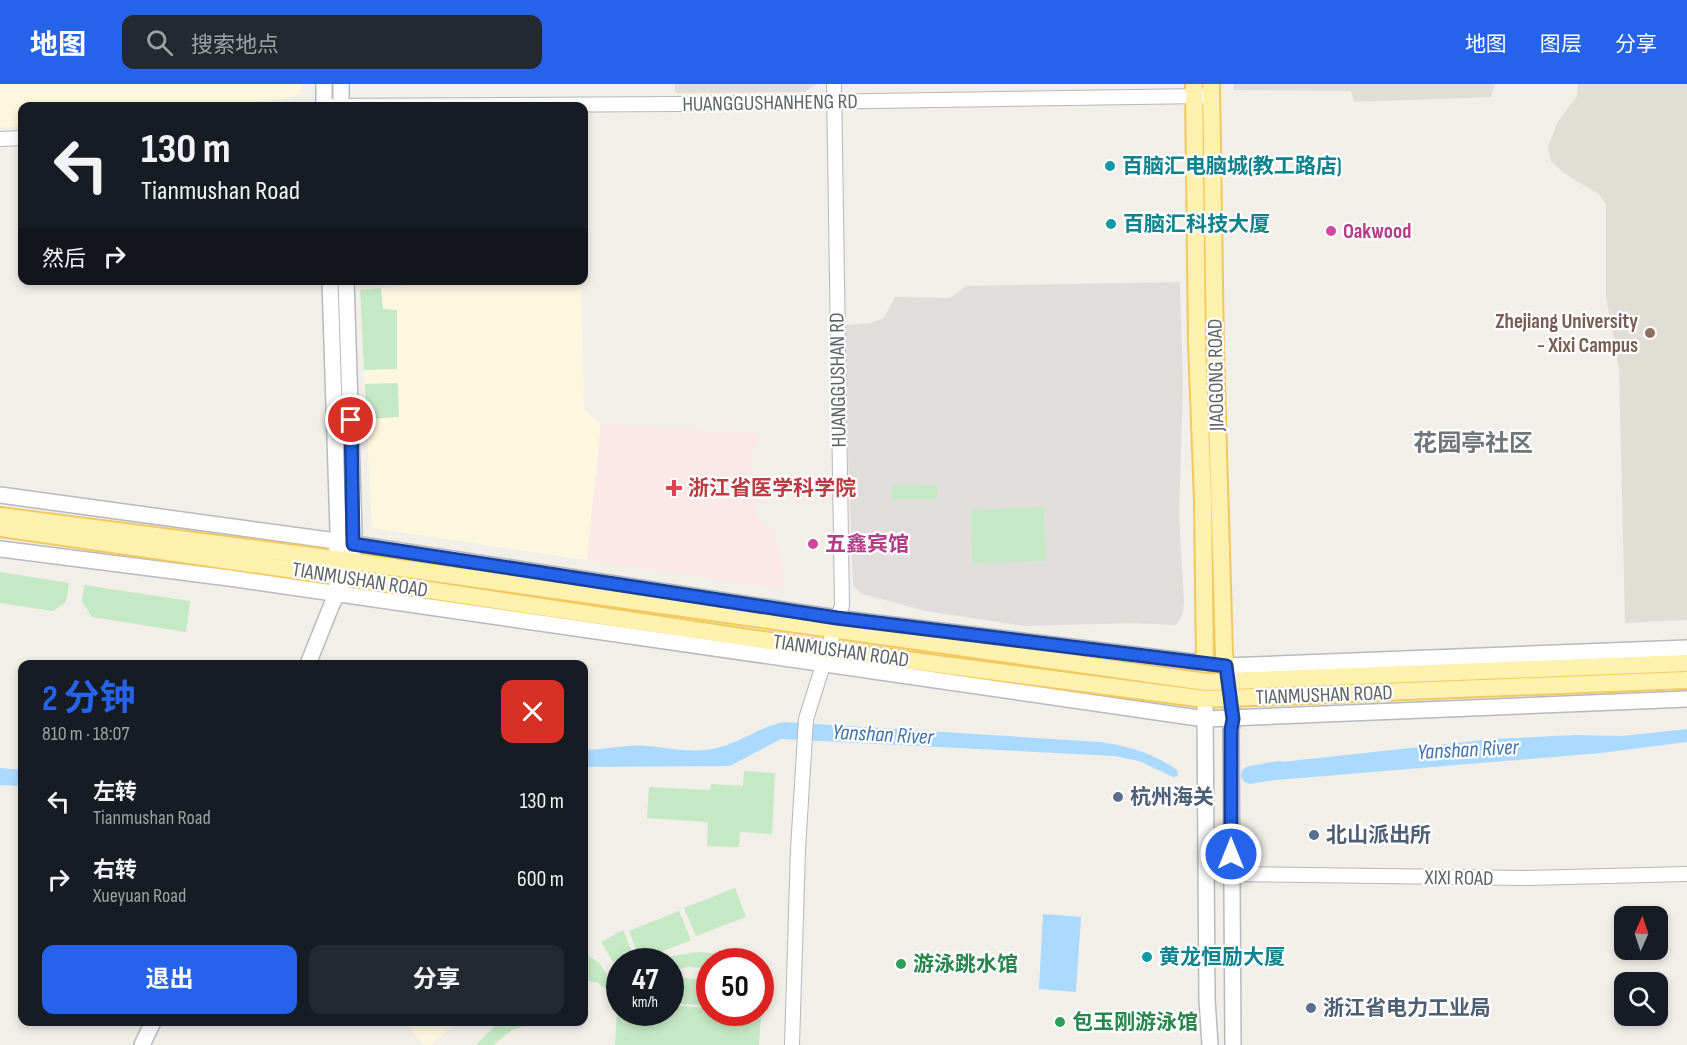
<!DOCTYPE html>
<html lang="zh">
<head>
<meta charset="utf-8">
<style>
	:root { --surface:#171b24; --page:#242831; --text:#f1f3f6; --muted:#9ea1a6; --accent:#2563eb }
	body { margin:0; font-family:"Sofia Sans Condensed","Noto Sans SC",sans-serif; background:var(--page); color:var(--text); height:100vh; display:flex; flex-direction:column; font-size:22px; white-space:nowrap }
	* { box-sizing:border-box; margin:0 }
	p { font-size:20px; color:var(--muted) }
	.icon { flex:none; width:33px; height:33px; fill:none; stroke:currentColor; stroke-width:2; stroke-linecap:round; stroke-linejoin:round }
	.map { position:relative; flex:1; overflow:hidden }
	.drawer { position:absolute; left:18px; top:576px; width:570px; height:366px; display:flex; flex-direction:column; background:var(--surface); border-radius:12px; box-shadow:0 3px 9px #0003 }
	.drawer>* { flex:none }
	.guide { position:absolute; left:18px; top:18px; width:570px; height:183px; border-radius:12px; box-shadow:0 3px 9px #0003; background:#171b24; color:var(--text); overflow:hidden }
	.needle { width:39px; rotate:3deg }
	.buttons { position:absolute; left:1614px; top:822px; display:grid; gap:12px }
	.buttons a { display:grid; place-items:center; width:54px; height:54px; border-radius:12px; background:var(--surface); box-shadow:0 3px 9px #0003; font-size:30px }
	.speed { position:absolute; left:606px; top:864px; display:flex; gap:12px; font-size:30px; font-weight:700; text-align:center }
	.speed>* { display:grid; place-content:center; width:78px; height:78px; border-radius:50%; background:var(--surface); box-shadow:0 3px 9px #0003; line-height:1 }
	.speed small { font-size:15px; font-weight:400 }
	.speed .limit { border:9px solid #d22; background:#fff; color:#111 }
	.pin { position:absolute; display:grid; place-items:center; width:51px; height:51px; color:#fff; margin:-26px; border:3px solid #fff; border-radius:50%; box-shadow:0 2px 6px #0007 }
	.me { position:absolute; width:66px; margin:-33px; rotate:0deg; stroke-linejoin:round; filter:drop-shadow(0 0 4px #0008) }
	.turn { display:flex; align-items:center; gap:21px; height:126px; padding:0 24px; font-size:27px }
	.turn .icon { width:78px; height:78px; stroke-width:2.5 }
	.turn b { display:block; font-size:42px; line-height:51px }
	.then { display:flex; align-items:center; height:57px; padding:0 24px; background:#0003; gap:12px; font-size:22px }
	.round { display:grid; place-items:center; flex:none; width:63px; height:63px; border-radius:12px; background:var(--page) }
	.headline { display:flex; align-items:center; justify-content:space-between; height:102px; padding:0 24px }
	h1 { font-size:36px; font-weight:700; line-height:45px; color:var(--accent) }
	.primary-button { display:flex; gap:12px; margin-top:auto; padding:12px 24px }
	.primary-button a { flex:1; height:69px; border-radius:12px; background:var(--accent); color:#fff; font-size:24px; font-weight:700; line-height:69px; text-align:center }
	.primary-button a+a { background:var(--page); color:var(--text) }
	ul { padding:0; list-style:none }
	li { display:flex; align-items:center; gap:18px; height:78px; padding:0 24px }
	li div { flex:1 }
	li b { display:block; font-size:22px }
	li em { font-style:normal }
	header { display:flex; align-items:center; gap:36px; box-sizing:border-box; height:84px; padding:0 30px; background:var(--accent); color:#fff }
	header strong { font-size:28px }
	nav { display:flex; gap:33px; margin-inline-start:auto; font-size:21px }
	.search { width:420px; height:54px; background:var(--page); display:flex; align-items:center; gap:15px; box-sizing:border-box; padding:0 21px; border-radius:12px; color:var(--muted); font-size:22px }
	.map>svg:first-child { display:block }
	.commercial { fill:#fef7e0 }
	.industrial { fill:#e0deda }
	.education { fill:#e1ded6 }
	.medical { fill:#fce8e6 }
	.green { fill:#c5e8c5 }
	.water { fill:#aadaff }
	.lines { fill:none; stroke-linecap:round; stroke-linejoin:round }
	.river { stroke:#aadaff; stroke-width:18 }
	.tertiary-casing { stroke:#b5b8bc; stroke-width:16 }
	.secondary-casing { stroke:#b6babf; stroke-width:18 }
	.primary-casing { stroke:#f2c960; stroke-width:20 }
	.tertiary { stroke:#fff; stroke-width:14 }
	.secondary { stroke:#fff; stroke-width:15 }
	.primary { stroke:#fff2af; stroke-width:16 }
	.route-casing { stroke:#184099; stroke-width:15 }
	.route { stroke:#2563eb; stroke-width:10 }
	.culture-dot { fill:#0f9aa8; stroke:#fff; stroke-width:2 }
	.hotel-dot { fill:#d1479c; stroke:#fff; stroke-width:2 }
	.education-dot { fill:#8d6e63; stroke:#fff; stroke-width:2 }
	.health-dot { fill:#e0444e; stroke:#fff; stroke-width:2 }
	.service-dot { fill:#5c6f8a; stroke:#fff; stroke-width:2 }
	.leisure-dot { fill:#2e9e5b; stroke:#fff; stroke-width:2 }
	.labels { text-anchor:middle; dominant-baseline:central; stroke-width:4.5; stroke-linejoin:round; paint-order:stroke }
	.street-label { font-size:21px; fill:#5f6368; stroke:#fff }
	.culture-label { font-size:21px; font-weight:bold; fill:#0d838f; stroke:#fff; text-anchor:start }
	.hotel-label { font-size:21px; font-weight:bold; fill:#b23c85; stroke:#fff; text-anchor:start }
	.education-label { font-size:21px; font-weight:bold; fill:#785e54; stroke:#fff; text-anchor:end }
	.health-label { font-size:21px; font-weight:bold; fill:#be3a42; stroke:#fff; text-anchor:start }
	.service-label { font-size:21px; font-weight:bold; fill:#4e5e75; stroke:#fff; text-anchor:start }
	.leisure-label { font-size:21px; font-weight:bold; fill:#27864d; stroke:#fff; text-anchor:start }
	.water-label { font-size:22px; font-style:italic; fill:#4174aa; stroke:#fff }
	.quarter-label { font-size:24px; font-weight:bold; fill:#70757a; stroke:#fff }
</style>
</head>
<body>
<header>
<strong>地图</strong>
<div class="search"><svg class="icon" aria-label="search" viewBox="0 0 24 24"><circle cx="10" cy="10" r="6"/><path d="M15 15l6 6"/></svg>搜索地点</div>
<nav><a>地图</a><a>图层</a><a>分享</a></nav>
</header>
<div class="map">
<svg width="1687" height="961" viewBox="0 0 1687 961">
	<rect width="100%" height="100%" fill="#f1efe8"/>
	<!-- commercial -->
	<g class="commercial">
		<polygon points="0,0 303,0 300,10 285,15 211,22 22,22 22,42 0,44"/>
		<polygon points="464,196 581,197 584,325 601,340 587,476 372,444 360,206"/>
		<polygon points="404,938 458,938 430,961 424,961"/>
	</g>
	<!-- industrial -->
	<g class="industrial">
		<polygon points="675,0 816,0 805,8 675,9"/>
		<polygon points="1180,198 1183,300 1179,429 1184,518 1182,532 1176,541 1133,539 1024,542 926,527 862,510 853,501 843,241 871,239 884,234 895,213 950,214 966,202"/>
	</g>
	<!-- education -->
	<g class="education">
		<polygon points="1234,0 1495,0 1491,13 1354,18 1351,7 1234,6"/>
		<polygon points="1578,0 1687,0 1687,536 1625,539 1619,285 1606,213 1606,121 1600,111 1564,89 1551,77 1548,63 1557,39 1577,12"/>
	</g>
	<!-- medical -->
	<polygon class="medical" points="601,340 761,350 751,373 757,434 775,449 784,492 784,505 587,476"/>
	<!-- green -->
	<g class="green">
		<polygon points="381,204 383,225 397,226 397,285 364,286 360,206"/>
		<polygon points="398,299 399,333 366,335 365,300"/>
		<polygon points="937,401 937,415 891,415 891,402"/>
		<polygon points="1044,423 1046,477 972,479 971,426"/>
		<polygon points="0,488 69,499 66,518 53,527 0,519"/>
		<polygon points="84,501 190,517 186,548 92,533 82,517"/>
		<polygon points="744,687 775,689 772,750 740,748 739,763 707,762 708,738 647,734 649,703 710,706 711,700 743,702"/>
		<polygon points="735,804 746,833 696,852 684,824"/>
		<polygon points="679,827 691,856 640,876 629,847"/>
		<polygon points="623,846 636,877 620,878 620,928 670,928 671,921 709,924 710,928 760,928 761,926 761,930 759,961 615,961 619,895 615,881 601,858"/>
		<polygon points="698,868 713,869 732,877 710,878 709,884 687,883 671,888 670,878 660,877 667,873"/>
		<polygon points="584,871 587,871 599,879 609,893 607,906 598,899 584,896"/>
		<polygon points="671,893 709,896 709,922 671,919"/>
		<polygon points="499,938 524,938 524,942 512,946 493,961 476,961"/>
	</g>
	<!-- water -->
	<g class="water">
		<path d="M785,638L1100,658C1128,662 1153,669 1177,686L1178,692L1173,693L1139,677L1114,672L781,655L730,682L584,683V666C604,666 627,660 648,662C670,664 689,669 712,665C738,661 759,642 785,638Z"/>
		<polygon points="1687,645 1687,658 1601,669 1264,697 1258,696 1254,691 1257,685 1263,680 1493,655 1575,651 1622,652"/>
		<polygon points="0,684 22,686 22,702 0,701"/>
		<polygon points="1043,830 1081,833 1076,908 1039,905"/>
	</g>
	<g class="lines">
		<!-- river -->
		<polyline class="river" points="1250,691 1279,686"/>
		<defs>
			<g id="tertiary">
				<polyline points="329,22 675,20 1203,12"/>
				<polyline points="0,55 22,54"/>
				<polyline points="1231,790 1527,794 1687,790"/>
				<polyline points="792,961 798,765 806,635 842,521 834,0"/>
			</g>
			<g id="secondary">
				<polyline points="324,0 324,22"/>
				<polyline points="341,0 341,22"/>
				<polyline points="330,196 338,447 336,476 337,504"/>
				<polyline points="346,196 354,448 352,469"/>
				<polyline points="0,411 336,457 837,534 1226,582 1687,564"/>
				<polyline points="0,465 229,494 1205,635 1687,615"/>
				<polyline points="308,580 332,520 341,503"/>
				<polyline points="1227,585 1233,635 1231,646 1233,961"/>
				<polyline points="1205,625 1207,915 1210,961"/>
				<polyline points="142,961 153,938"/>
			</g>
			<g id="primary">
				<polyline points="1194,0 1197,260 1203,416 1205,580"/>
				<polyline points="1211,0 1215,265 1224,570 1226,582"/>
				<polyline points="0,432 350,477 1206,598 1687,579"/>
				<polyline points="0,444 336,492 829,566 1205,615 1687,596"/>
			</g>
		</defs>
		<!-- tertiary casing -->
		<use href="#tertiary" class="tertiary-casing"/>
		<!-- secondary casing -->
		<use href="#secondary" class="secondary-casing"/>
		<!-- primary casing -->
		<use href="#primary" class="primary-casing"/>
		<!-- tertiary -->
		<use href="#tertiary" class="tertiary"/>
		<!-- secondary -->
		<use href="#secondary" class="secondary"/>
		<!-- primary -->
		<use href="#primary" class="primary"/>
	</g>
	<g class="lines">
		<defs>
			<polyline id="route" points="351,336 353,460 837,534 1226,582 1233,635 1231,646 1231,770"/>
		</defs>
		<!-- route casing -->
		<use href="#route" class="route-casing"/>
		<!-- route -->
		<use href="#route" class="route"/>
	</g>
	<!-- markers -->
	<g class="culture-dot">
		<circle cx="1110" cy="82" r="6"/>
		<circle cx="1111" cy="140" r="6"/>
		<circle cx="1147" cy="873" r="6"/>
	</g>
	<g class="hotel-dot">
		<circle cx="1331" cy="147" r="6"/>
		<circle cx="813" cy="460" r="6"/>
	</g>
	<circle class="education-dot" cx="1650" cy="249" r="6"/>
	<path class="health-dot" d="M671 395h6v6h6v6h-6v6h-6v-6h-6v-6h6z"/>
	<g class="service-dot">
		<circle cx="1118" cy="713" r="6"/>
		<circle cx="1314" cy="751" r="6"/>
		<circle cx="1311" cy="924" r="6"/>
	</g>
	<g class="leisure-dot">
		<circle cx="901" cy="880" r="6"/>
		<circle cx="1060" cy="938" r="6"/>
	</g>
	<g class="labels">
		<!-- street labels -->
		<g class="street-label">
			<text transform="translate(770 19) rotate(-1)">HUANGGUSHANHENG RD</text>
			<text transform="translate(1216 291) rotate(-91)">JIAOGONG ROAD</text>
			<text transform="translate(838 296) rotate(-91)">HUANGGUSHAN RD</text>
			<text transform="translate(360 496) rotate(9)">TIANMUSHAN ROAD</text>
			<text transform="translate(841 567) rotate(8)">TIANMUSHAN ROAD</text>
			<text transform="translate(1324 611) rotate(-2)">TIANMUSHAN ROAD</text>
			<text transform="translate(1459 794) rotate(1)">XIXI ROAD</text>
		</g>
		<!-- culture labels -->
		<g class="culture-label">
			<text x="1122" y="82">百脑汇电脑城(教工路店)</text>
			<text x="1123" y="140">百脑汇科技大厦</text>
			<text x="1159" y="873">黄龙恒励大厦</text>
		</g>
		<!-- hotel labels -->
		<g class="hotel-label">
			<text x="1343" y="147">Oakwood</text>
			<text x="825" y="460">五鑫宾馆</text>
		</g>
		<!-- education labels -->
		<g class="education-label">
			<text x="1638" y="237">Zhejiang University<tspan x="1638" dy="24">- Xixi Campus</tspan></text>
		</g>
		<!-- health labels -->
		<g class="health-label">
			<text x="688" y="404">浙江省医学科学院</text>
		</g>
		<!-- service labels -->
		<g class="service-label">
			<text x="1130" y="713">杭州海关</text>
			<text x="1326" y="751">北山派出所</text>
			<text x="1323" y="924">浙江省电力工业局</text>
		</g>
		<!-- leisure labels -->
		<g class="leisure-label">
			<text x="913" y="880">游泳跳水馆</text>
			<text x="1072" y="938">包玉刚游泳馆</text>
		</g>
		<!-- water labels -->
		<g class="water-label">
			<text transform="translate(883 651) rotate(3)">Yanshan River</text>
			<text transform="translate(1468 666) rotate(-3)">Yanshan River</text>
		</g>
		<!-- quarter labels -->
		<g class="quarter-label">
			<text x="1473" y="359">花园亭社区</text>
		</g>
	</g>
</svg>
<div class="buttons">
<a><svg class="needle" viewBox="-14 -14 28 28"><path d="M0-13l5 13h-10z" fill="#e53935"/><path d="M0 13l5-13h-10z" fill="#9ea1a6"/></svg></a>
<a><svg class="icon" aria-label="search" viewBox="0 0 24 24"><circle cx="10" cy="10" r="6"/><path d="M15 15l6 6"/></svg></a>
</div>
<div class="speed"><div>47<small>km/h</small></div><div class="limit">50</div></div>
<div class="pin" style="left:351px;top:336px;background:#d93025"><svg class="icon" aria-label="arrive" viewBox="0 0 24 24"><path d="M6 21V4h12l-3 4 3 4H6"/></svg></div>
<svg class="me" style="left:1231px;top:770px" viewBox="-20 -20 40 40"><circle r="17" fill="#2563eb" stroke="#fff" stroke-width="3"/><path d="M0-11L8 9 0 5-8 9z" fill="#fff"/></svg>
<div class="guide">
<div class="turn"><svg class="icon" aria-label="left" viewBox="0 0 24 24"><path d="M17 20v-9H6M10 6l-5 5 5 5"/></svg><div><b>130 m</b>Tianmushan Road</div></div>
<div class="then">然后<svg class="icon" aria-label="right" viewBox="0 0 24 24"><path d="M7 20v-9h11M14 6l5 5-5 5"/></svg></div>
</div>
<section class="drawer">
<div class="headline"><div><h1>2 分钟</h1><p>810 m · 18:07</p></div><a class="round" style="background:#d93025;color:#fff"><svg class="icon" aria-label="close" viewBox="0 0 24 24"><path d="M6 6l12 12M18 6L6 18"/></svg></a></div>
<ul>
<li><svg class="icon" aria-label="left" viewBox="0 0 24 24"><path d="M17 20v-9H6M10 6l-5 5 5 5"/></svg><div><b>左转</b><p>Tianmushan Road</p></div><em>130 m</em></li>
<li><svg class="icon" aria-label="right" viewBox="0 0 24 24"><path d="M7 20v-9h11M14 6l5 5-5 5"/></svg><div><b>右转</b><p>Xueyuan Road</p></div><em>600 m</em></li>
</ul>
<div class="primary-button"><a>退出</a><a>分享</a></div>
</section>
</div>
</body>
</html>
